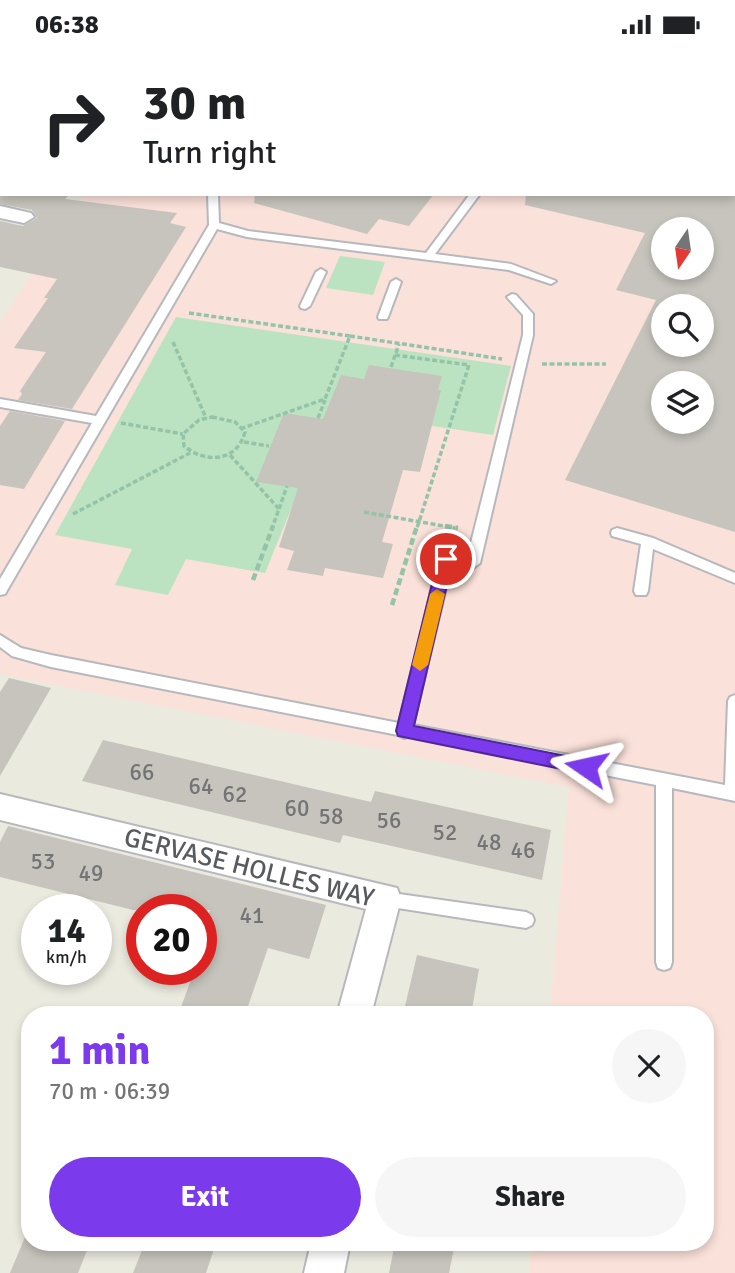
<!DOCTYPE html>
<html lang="en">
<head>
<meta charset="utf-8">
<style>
	:root { --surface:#fff; --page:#f6f6f6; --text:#202124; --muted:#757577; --accent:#7c3aed }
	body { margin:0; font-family:Signika,sans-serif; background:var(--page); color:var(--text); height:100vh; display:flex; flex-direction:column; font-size:26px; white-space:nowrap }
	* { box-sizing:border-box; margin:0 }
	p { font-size:23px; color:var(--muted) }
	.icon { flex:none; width:38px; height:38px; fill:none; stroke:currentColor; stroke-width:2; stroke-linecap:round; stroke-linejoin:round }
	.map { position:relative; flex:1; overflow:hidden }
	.side { position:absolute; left:21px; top:957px; width:693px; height:245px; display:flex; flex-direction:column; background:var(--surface); border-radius:28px; box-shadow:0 4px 10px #0003 }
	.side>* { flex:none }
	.guide { position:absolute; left:0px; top:0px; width:735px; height:147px; box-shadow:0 4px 10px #0003; background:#fff; color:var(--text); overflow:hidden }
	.needle { width:46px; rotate:193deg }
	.buttons { position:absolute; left:651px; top:168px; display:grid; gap:14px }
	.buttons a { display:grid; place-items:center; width:63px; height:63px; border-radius:50%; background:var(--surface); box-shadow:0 4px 10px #0003; font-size:35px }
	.speed { position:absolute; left:21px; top:845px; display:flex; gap:14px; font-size:35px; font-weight:700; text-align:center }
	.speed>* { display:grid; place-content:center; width:91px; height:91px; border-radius:50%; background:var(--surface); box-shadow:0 4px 10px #0003; line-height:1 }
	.speed small { font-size:18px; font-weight:400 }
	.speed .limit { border:10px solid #d22; background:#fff; color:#111 }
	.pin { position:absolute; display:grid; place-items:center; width:60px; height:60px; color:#fff; margin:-30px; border:4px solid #fff; border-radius:50%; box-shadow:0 2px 7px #0007 }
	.me { position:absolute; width:77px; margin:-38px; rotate:281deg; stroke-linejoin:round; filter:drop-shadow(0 0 5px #0008) }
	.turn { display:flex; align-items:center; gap:24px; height:147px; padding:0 28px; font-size:32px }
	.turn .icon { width:91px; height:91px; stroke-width:2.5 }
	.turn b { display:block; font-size:49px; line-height:60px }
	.round { display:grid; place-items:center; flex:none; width:74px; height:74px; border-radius:37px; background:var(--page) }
	.summary { display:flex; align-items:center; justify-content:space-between; height:119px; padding:0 28px }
	h1 { font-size:42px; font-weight:700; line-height:52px; color:var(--accent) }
	.cta { display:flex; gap:14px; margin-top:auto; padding:14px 28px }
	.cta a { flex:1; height:80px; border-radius:42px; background:var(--accent); color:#fff; font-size:28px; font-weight:700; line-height:80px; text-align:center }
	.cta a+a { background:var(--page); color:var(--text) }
	.status { display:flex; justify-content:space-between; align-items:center; height:49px; padding:0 35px; background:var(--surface); direction:ltr }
	.status svg { height:19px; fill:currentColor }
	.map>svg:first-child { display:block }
	.medical { fill:#fae1d9; fill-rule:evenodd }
	.green { fill:#bbe3c1 }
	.building { fill:#c6c4bc; fill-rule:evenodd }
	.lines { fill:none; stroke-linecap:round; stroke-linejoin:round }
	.service-casing { stroke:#b7b8be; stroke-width:4 }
	.minor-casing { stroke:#b7b8be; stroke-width:4 }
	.path-far1 { stroke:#95c3a9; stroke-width:3.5; stroke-dasharray:5 2.5; stroke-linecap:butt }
	.path { stroke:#95c3a9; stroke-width:4.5; stroke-dasharray:7 3.5; stroke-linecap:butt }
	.service { fill:#fff; fill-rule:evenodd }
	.minor { fill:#fff; fill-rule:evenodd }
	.route { fill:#7c3aed; stroke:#51269a; stroke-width:2 }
	.slow { fill:#f59e0b }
	.labels { text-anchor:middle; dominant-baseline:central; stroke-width:5; stroke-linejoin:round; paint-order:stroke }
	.number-label { font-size:23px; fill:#747477 }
	.street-label { font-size:26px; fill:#585a60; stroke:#fff }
</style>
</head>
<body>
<div class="status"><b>06:38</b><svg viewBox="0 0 49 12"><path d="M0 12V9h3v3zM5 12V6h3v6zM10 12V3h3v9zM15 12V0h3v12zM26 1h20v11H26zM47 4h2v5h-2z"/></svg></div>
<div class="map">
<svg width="735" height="1224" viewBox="0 0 735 1224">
	<rect width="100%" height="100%" fill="#ebeadf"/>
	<!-- medical -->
	<path class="medical" d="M108,0H735V1224H529L531,1194H705V966H550L569,738L0,625V273L85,145H733V2H106ZM663,180H702V219H663ZM663,257H702V296H663ZM663,334H702V373H663Z"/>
	<!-- green -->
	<g class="green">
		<polygon points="340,207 385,213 373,246 326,239"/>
		<polygon points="176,268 511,317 493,386 331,362 265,524 186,510 168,546 115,536 132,500 55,486"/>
	</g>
	<!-- building -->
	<g class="building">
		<polygon points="0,145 70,145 65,150 177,164 170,174 186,178 72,360 18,351 22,345 20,342 46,303 14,299 48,249 44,249 57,230 0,218 0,172 23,177 37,169 32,161 0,155"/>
		<polygon points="255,145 434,145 409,177 379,170 367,185 254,154"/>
		<path d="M526,145H735V483L565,431L656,251L616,241L645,184L525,156ZM663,180H702V219H663ZM663,257H702V296H663ZM663,334H702V373H663Z"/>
		<polygon points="369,316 442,327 438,341 441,341 420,423 403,421 382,493 393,495 383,529 325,519 323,527 287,521 294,502 279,498 298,439 256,433 284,364 323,370 341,326 364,330"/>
		<polygon points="10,362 65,372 24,440 0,436 0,377"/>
		<polygon points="9,629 51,639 0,727 0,643"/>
		<polygon points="103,691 371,753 375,742 551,781 542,831 343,786 340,794 82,732"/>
		<polygon points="8,777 326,856 309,910 268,899 245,966 178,966 195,920 201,920 201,904 209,884 202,882 210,861 133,861 0,828 0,793"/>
		<polygon points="417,906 479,920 471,966 403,966"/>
		<polygon points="28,1181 30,1194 90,1194 78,1224 10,1224"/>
		<polygon points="145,1194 216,1194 206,1224 133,1224"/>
		<polygon points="395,1194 455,1194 449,1224 389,1224"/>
	</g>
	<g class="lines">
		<defs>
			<g id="service">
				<rect x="326" y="0" width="8" height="2"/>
				<polygon points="208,145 218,145 219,174 248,182 426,204 470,145 480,145 435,205 511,215 556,232 551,235 509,221 247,188 217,180 5,545 0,546 0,530 92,374 0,358 0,350 96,367 209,176"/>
				<polygon points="321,220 326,223 310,257 305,260 301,259 300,257 316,223"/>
				<polygon points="396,230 401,233 388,268 387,270 379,270 378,268 391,233"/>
				<polygon points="512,245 516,246 533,265 533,286 480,514 473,519 466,514 523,286 523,266 507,248"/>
				<polygon points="617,479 653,489 735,524 735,534 653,500 648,542 646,546 636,546 634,542 641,495 612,487 611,484 612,481"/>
				<polygon points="446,505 453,510 413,676 725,736 728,652 730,648 735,646 735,752 672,739 672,913 670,919 664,921 658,919 656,913 656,736 408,688 404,689 398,686 51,618 12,607 0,598 0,586 21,599 51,606 399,674 439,510"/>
				<polygon points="385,843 526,863 532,866 534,871 532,876 526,879 385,857 379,855 377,850 379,845"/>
			</g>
			<g id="minor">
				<polygon points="266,0 285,0 265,2"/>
				<rect x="0" y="5" width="2" height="10"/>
				<polygon points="0,157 31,164 34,168 24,174 0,169"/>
				<polygon points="0,745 397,839 401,850 371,966 337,966 366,860 0,771"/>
				<polygon points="311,1194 350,1194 344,1224 304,1224"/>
			</g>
		</defs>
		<!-- service casing -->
		<use href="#service" class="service-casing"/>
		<!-- minor casing -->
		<use href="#minor" class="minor-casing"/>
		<!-- path-far1 -->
		<g class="path-far1">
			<polyline points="189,264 350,287 325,350 243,379"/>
			<polyline points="350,287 502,310"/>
			<polyline points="173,293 206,369"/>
			<polyline points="395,306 469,316 417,479"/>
			<polyline points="542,315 606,315"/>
			<polyline points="391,318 399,295"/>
			<path d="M212,368L235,373L245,383C237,413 206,415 184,397L183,385L199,371Z"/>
			<polyline points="318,369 325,351"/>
			<polyline points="121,374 183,385"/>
			<polyline points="244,393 269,397"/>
			<polyline points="230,406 279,460 272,479"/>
			<polyline points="279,460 287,437"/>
			<polyline points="364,463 455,479"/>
			<polyline points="73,465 190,404"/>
		</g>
		<!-- path -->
		<g class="path">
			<polyline points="445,477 458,479"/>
			<polyline points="253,531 273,477"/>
			<polyline points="392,556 417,477"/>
		</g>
		<!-- service -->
		<use href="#service" class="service"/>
		<!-- minor -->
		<use href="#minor" class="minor"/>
	</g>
	<!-- route -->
	<polygon class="route" points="446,504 453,510 414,677 586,711 592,713 595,718 592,723 586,725 398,687 396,682 438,510"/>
	<!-- slow -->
	<polygon class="slow" points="437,540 445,545 428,616 420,622 412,616 430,545"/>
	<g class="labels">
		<!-- number labels -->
		<g class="number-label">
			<text x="142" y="723">66</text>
			<text x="201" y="737">64</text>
			<text x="235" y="745">62</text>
			<text x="297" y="759">60</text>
			<text x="331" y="767">58</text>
			<text x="389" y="771">56</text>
			<text x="445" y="783">52</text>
			<text x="489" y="793">48</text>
			<text x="523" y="801">46</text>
			<text x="43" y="812">53</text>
			<text x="91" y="824">49</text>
			<text x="252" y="866">41</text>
		</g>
		<!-- street labels -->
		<g class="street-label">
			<text transform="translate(249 819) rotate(14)">GERVASE HOLLES WAY</text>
		</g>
	</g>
</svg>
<div class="buttons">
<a><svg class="needle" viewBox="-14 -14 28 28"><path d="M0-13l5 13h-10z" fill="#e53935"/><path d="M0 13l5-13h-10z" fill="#757577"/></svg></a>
<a><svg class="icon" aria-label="search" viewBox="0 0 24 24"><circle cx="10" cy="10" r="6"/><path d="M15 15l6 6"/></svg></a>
<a><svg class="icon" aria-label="layers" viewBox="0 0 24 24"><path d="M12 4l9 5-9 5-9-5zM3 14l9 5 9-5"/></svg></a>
</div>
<div class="speed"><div>14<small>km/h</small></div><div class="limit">20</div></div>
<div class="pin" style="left:446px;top:510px;background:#d93025"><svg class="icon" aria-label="arrive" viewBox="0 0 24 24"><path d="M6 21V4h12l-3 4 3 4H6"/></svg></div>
<svg class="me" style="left:586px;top:718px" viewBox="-20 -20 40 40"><path d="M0-17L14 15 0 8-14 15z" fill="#7c3aed" stroke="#fff" stroke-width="4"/></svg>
<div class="guide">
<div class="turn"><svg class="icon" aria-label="right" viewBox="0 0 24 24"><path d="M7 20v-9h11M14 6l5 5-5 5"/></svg><div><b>30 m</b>Turn right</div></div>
</div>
<section class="side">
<div class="summary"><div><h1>1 min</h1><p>70 m · 06:39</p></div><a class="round"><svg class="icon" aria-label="close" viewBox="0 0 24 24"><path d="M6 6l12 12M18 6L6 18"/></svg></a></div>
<div class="cta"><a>Exit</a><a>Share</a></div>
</section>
</div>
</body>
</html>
